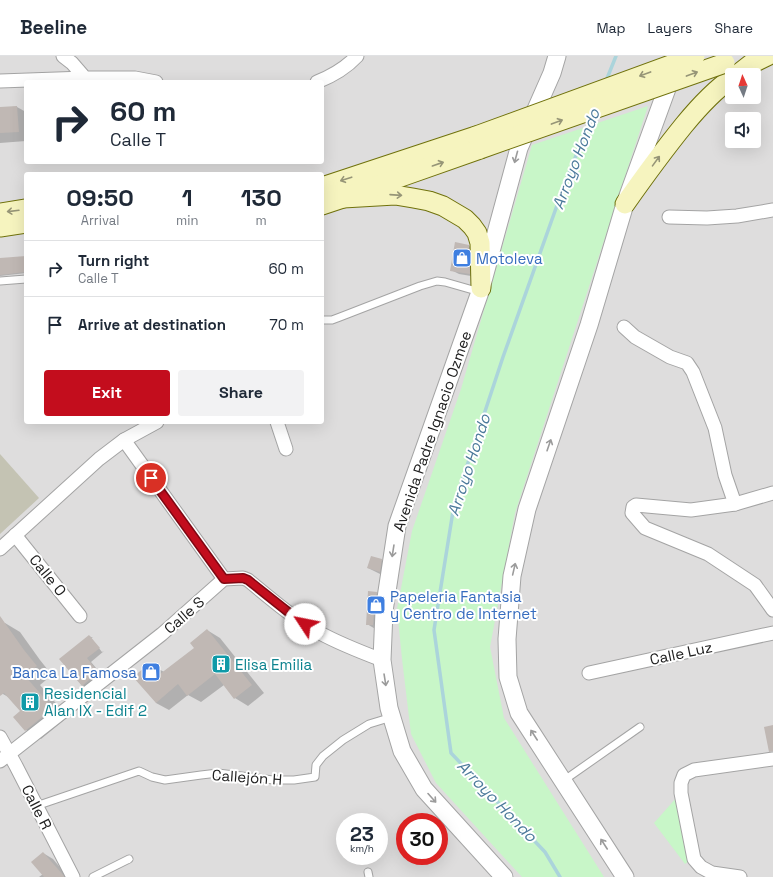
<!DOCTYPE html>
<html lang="en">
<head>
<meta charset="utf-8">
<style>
	:root { --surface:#fff; --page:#f2f2f3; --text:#1f2937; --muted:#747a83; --line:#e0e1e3; --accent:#c30d1d }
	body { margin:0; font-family:"Space Grotesk",sans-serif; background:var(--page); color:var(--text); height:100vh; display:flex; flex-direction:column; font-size:15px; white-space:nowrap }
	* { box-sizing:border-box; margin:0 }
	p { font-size:13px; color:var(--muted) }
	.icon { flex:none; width:22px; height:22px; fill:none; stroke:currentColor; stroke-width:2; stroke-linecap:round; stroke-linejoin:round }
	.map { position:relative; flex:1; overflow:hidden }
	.details { position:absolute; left:24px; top:116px; width:300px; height:252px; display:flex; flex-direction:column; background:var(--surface); border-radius:4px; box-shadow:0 4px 16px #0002 }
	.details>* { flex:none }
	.banner { position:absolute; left:24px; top:24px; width:300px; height:84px; border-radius:4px; box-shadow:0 4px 16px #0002; background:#fff; color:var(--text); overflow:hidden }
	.needle { width:26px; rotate:357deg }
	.fabs { position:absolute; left:725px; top:12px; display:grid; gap:8px }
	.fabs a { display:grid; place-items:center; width:36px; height:36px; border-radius:4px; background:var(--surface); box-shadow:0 4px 16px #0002; font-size:20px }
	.speed { position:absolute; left:336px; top:757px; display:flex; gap:8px; font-size:20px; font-weight:700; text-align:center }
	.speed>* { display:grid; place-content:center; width:52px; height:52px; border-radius:50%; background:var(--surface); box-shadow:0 4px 16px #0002; line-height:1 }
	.speed small { font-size:10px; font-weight:400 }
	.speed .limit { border:6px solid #d22; background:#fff; color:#111 }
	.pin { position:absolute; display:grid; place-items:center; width:34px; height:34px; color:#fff; margin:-17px; border:2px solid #fff; border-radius:50%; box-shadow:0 1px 4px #0007 }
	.me { position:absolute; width:44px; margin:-22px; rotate:304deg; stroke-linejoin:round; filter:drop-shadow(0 0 3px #0008) }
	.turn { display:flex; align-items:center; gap:14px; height:84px; padding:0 20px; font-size:18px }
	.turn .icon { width:52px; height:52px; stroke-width:2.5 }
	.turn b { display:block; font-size:28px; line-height:34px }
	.eta { display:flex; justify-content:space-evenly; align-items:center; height:68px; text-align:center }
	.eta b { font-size:24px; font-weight:800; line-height:28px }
	.primary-button { display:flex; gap:8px; margin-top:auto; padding:8px 20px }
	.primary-button a { flex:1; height:46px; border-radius:4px; background:var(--accent); color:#fff; font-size:16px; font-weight:800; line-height:46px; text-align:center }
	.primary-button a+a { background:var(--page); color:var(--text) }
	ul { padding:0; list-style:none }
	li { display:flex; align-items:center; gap:12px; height:56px; padding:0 20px; border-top:1px solid var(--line) }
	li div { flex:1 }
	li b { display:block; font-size:15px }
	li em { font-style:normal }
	header { display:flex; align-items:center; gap:24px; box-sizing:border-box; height:56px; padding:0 20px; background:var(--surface); border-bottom:1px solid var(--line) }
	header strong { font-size:19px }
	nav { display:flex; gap:22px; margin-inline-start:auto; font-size:14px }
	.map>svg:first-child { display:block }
	.residential { fill:#dedddd; fill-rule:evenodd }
	.construction { fill:#c4c3b3 }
	.park { fill:#c8f6c8 }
	.shadow { fill:#0003 }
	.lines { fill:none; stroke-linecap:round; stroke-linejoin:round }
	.stream { stroke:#abd4db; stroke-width:3.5 }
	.building { fill:#c0b8b4 }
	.service-casing { stroke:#a4a4a4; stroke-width:9 }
	.minor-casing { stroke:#a4a4a4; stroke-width:15 }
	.tertiary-casing { stroke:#a4a4a4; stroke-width:19 }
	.secondary-casing { stroke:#70720c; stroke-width:21 }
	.service { stroke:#fff; stroke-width:7 }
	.minor { stroke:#fff; stroke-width:13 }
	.tertiary { stroke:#fff; stroke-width:17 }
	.secondary { stroke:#f6f4bf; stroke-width:19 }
	.secondary-bridge-casing { stroke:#70720c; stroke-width:21; stroke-linecap:butt }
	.secondary-bridge { stroke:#f6f4bf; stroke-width:19 }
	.oneway { stroke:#969577 }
	.oneway2 { stroke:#9b9b9b }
	.route-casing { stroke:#7f0813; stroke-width:10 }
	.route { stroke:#c30d1d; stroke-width:7 }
	.labels { text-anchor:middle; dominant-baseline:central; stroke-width:4; stroke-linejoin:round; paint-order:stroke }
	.shop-label { font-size:15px; fill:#366cbe; stroke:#fff; text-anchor:start }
	.street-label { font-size:15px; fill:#202020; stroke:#fff }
	.culture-label { font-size:15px; fill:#0d838f; stroke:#fff; text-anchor:start }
	.water-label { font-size:16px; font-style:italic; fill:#4c7a9b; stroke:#fff }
</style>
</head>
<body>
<header>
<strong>Beeline</strong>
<nav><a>Map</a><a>Layers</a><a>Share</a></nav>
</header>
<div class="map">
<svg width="773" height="821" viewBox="0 0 773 821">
	<rect width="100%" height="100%" fill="#f0ece7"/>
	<!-- residential -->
	<path class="residential" d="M0,0H773V821H0ZM732,19H754V41H732ZM26,26H322V106H26ZM732,63H754V85H732ZM26,118H322V366H26ZM345,766H379V800H345ZM405,766H439V800H405Z"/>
	<!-- construction -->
	<polygon class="construction" points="0,398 39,442 0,478"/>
	<!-- park -->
	<g class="park">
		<polygon points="648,50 515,457 490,591 504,662 604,821 522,821 436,727 411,678 402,603 397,553 412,475 461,333 532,89"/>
		<polygon points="677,741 689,805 685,808 654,767"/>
	</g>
	<!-- shadow -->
	<g class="shadow">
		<polygon points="17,51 26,56 26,85 0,87 0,52"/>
		<polygon points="469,190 476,194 477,221 459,218 451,214"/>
		<polygon points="26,201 26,217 0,220 0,203"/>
		<polygon points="381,504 397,513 384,520 368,512"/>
		<polygon points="376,537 392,546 382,577 367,568"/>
		<polygon points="5,567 20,576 40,604 52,619 40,629 68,661 41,683 26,674 21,655 10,642 3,638 0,635 0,571"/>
		<polygon points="207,574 220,582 264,637 248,650 235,642 224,629 201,646 188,639 169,654 156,647 150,608 164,616 196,593"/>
		<polygon points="89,580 93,582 91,582 102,596 104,595 93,582 104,595 91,606 102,619 87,632 82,629"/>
		<polygon points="43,797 53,803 68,821 39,821 43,818"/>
	</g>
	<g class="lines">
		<!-- stream -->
		<g class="stream">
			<polyline points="606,25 616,0"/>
			<polyline points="560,821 545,796 451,697 434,574 454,449 503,301 565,127 592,60"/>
		</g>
	</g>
	<!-- building -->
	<g class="building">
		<polygon points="17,50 19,76 0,77 0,51"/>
		<polygon points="455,186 469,189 470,218 450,215"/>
		<polygon points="26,200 26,216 0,219 0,202"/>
		<polygon points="371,500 382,503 380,516 367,512"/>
		<polygon points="368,535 377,536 374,554 373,569 366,569"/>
		<polygon points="0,560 24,594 37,610 25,620 53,652 25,675 13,661 20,655 4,637 0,640"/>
		<polygon points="207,573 252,629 234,643 215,618 187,640 178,628 156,647 133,621 150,607 160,618 194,592 190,587"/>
		<polygon points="89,579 100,592 87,602 98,616 82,630 59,603"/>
		<polygon points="773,669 773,695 769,696 764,671"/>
		<polygon points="43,796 64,820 64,821 44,821 31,806"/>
	</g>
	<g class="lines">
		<defs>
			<g id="service">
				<polyline points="0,225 26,223"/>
				<polyline points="322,264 332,264 340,261 420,230 437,225 445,226 480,236"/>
				<polyline points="563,725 640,671"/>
				<polyline points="36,750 139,715 152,721 165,724 201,719 218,717 273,724 294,724 315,721 316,709 323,700 343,684 369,668 392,661"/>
				<polyline points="368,816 369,821"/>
				<polyline points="93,821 129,803"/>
			</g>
			<g id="minor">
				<polyline points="63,0 72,7 85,22 135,22 156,26"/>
				<polyline points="0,25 85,22"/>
				<path d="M317,26C332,20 345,13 357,0"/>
				<polyline points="669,161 707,162 737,160 773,154"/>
				<polyline points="624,271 635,281 670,301 687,307 693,316 715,372 725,419 735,448"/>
				<polyline points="277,366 286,393"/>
				<polyline points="124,384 224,523"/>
				<polyline points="773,437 735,448 691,454 636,449 633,451 632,457 645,472 708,498 755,529 773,554"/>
				<polyline points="15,479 80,560"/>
				<polyline points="0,493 99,403 124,384 157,366"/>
				<polyline points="589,617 773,577"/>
				<polyline points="0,681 16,710 73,821"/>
				<path d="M0,705L162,578L224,523L243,522L248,524C271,543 294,563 320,577C340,588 361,596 382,604"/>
				<polyline points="740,821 712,817 701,811 694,803 681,737 681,727 684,719 694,714 773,703"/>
			</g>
			<g id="tertiary">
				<polyline points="504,821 424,733 402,695 389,652 382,604 384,555 397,470 480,236 519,92 552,17 557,0"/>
				<polyline points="625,821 519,657 508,621 507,583 512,520 527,453 589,269 625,148 673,16"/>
			</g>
			<g id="secondary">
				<polyline points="737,19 751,8 767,0"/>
				<polyline points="322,131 476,80"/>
				<polyline points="343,142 395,139 413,142 429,145 443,150 465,163 472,170 477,177 480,187 481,232"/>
				<path d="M625,148C644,121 663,95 684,69C698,52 713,35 732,22"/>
				<polyline points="322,149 343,142 395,123 480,93"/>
				<polyline points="0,157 26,153"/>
				<polyline points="0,171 26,167"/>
			</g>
		</defs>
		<!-- service casing -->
		<use href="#service" class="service-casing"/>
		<!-- minor casing -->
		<use href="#minor" class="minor-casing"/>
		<!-- tertiary casing -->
		<use href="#tertiary" class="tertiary-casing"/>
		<!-- secondary casing -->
		<use href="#secondary" class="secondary-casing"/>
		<!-- service -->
		<use href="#service" class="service"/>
		<!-- minor -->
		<use href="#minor" class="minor"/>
		<!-- tertiary -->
		<use href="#tertiary" class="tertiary"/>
		<!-- secondary -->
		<use href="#secondary" class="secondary"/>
		<defs>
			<g id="secondary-bridge">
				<polyline points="476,80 695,0"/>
				<polyline points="480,93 725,7"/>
			</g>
		</defs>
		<!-- secondary-bridge casing -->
		<use href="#secondary-bridge" class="secondary-bridge-casing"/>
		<!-- secondary-bridge -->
		<use href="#secondary-bridge" class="secondary-bridge"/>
	</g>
	<!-- one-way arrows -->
	<defs><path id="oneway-shaft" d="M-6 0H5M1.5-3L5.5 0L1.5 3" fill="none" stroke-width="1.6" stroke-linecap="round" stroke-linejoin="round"/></defs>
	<g class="oneway">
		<use href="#oneway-shaft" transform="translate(645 18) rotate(160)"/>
		<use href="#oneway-shaft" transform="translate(692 18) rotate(-20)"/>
		<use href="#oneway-shaft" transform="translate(557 66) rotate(-20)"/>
		<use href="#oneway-shaft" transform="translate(656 105) rotate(-54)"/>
		<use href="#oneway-shaft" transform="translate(438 108) rotate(-19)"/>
		<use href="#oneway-shaft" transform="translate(346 123) rotate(162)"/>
		<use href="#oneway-shaft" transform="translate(396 139) rotate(4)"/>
		<use href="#oneway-shaft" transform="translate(13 155) rotate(173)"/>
	</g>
	<g class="oneway2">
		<use href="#oneway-shaft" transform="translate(516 101) rotate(105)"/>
		<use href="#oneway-shaft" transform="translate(549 389) rotate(-71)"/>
		<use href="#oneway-shaft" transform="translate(393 495) rotate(99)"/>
		<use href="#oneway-shaft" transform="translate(514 513) rotate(-77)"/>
		<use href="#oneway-shaft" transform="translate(385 624) rotate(81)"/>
		<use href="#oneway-shaft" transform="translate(534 679) rotate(-123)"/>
		<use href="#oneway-shaft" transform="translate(432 742) rotate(48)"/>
		<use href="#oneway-shaft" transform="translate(604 788) rotate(-123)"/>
	</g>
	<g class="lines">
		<defs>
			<polyline id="route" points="151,422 224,523 243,522 248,524 292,559 305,568"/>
		</defs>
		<!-- route casing -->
		<use href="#route" class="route-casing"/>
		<!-- route -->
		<use href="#route" class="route"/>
	</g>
	<!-- icons -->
	<defs>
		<symbol id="shop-square" viewBox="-11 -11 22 22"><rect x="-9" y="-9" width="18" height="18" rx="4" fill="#3f7fe0" stroke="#fff"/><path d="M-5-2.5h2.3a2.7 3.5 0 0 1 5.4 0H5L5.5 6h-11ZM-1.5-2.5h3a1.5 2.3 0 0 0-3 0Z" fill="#fff"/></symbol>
		<symbol id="building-square" viewBox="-11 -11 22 22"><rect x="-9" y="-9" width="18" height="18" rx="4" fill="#0f9aa8" stroke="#fff"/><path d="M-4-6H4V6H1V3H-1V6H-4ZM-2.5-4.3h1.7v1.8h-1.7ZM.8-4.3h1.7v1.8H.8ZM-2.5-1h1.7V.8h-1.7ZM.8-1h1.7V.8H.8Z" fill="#fff"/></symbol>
	</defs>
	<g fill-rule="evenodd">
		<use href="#shop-square" x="451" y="191" width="22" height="22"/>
		<use href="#shop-square" x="365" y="538" width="22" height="22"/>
		<use href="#building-square" x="210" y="597" width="22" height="22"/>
		<use href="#shop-square" x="140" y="605" width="22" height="22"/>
		<use href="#building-square" x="19" y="635" width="22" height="22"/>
	</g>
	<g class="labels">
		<!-- shop labels -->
		<g class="shop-label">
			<text x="476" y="202">Motoleva</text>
			<text x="390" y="540">Papeleria Fantasia<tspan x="390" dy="17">y Centro de Internet</tspan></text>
			<text x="137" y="616" text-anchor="end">Banca La Famosa</text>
		</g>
		<!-- street labels -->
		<g class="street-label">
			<text transform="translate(432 375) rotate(-71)">Avenida Padre Ignacio Ozmee</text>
			<text transform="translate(48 519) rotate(51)">Calle O</text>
			<text transform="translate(184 559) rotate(-41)">Calle S</text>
			<text transform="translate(681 597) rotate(-12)">Calle Luz</text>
			<text transform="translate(247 721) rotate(4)">Callejón H</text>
			<text transform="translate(37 751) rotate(63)">Calle R</text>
		</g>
		<!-- culture labels -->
		<g class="culture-label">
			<text x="235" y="608">Elisa Emilia</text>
			<text x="44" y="637">Residencial<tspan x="44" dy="17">Alan IX - Edif 2</tspan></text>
		</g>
		<!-- water labels -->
		<g class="water-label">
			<text transform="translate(576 103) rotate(-69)">Arroyo Hondo</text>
			<text transform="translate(469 409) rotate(-72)">Arroyo Hondo</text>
			<text transform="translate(497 745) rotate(46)">Arroyo Hondo</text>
		</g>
	</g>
</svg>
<div class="fabs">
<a><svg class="needle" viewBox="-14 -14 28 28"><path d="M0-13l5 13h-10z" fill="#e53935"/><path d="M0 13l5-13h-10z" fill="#747a83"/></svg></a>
<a><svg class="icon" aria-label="sound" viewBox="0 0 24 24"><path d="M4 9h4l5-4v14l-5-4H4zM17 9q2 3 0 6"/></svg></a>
</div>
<div class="speed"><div>23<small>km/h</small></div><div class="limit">30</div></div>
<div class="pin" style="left:151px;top:422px;background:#d93025"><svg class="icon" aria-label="arrive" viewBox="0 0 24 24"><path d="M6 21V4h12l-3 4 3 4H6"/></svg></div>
<svg class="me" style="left:305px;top:568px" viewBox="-20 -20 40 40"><circle r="19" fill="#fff"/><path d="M0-13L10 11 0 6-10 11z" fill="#c30d1d"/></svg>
<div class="banner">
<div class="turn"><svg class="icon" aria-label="right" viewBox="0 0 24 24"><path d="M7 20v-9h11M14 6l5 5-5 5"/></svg><div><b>60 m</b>Calle T</div></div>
</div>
<section class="details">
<div class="eta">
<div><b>09:50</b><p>Arrival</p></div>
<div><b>1</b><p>min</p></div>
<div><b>130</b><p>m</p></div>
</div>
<ul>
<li><svg class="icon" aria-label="right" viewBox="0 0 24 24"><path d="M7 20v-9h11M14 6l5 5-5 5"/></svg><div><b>Turn right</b><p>Calle T</p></div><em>60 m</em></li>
<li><svg class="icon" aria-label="arrive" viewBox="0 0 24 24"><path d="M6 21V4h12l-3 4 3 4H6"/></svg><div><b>Arrive at destination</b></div><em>70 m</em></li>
</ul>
<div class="primary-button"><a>Exit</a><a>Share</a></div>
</section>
</div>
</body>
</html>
